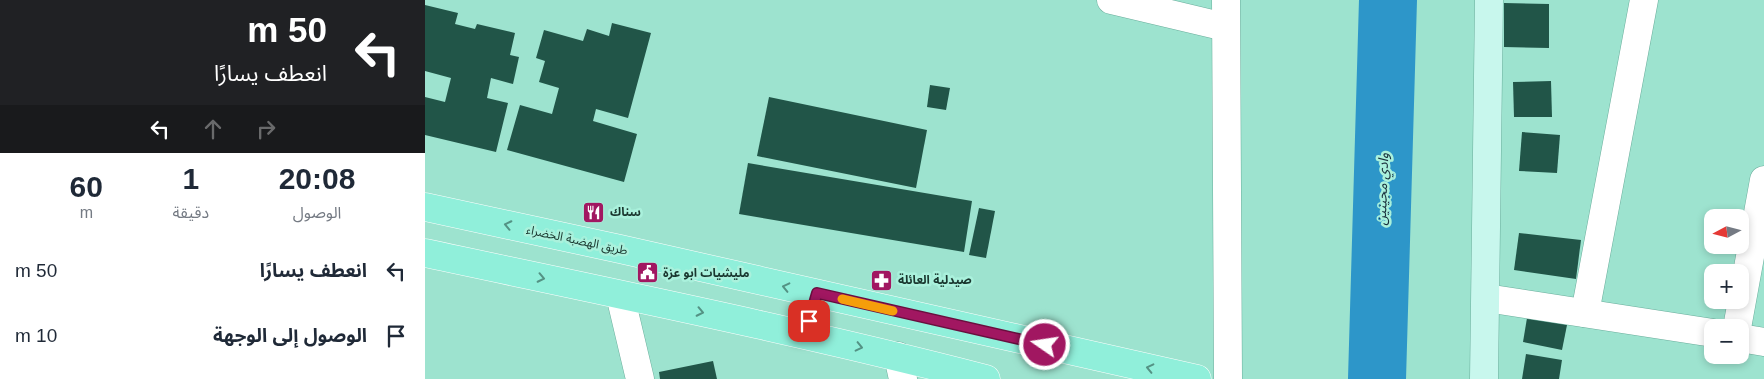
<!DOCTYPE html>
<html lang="ar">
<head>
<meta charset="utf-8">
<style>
	:root { --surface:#fff; --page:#f6f6f7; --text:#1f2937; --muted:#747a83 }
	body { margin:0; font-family:Helvetica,"Noto Sans Arabic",sans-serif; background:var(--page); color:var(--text); direction:rtl; height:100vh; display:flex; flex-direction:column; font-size:19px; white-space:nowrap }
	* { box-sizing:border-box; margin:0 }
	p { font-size:16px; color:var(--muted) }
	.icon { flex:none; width:28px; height:28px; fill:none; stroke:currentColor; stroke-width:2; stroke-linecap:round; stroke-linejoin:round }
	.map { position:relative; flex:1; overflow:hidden; direction:ltr }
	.drawer { display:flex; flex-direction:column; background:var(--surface); width:425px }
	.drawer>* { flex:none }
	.top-card { background:#202124; color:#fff; overflow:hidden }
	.needle { width:32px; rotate:263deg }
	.fabs { position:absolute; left:1279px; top:209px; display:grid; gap:10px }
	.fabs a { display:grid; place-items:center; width:45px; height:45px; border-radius:10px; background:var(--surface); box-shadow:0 2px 8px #0003; font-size:25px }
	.pin { position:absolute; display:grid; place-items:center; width:42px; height:42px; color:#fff; margin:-21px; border-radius:10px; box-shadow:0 2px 8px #0006 }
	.me { position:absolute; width:55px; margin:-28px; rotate:283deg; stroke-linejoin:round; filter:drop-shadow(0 0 4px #0008) }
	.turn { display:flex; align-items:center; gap:18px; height:105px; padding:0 15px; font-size:22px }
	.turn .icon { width:65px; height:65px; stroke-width:2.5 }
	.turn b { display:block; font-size:35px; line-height:42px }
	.lanes { display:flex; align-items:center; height:48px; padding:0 15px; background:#0003; justify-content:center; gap:25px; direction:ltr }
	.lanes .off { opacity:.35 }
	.eta { display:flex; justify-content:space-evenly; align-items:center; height:85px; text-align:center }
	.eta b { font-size:30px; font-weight:800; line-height:35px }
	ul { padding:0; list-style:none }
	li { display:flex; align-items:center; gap:15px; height:65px; padding:0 15px }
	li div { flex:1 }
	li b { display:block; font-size:19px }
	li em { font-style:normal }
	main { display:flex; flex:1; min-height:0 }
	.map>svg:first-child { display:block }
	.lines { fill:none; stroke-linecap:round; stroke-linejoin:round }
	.river { stroke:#2d96c9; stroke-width:58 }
	.building { fill:#215548 }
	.street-casing { stroke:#6aae9c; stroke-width:29 }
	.secondary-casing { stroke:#6aae9c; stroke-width:29 }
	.primary-casing { stroke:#fff; stroke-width:29 }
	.street { stroke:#fff; stroke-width:28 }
	.secondary { stroke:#c8f7ed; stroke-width:28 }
	.primary { stroke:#90efda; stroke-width:28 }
	.oneway { stroke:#549284 }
	.route-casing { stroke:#690f3f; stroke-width:12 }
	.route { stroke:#a11761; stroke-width:9 }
	.slow { stroke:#f59e0b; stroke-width:9 }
	.labels { text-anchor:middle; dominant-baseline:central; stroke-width:5; stroke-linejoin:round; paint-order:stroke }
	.poi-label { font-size:12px; font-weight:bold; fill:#19362e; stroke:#aaf1dc; text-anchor:start }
	.street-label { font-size:12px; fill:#19362e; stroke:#aaf1dc }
	.water-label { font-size:14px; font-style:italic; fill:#1a303c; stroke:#aaf1dc }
</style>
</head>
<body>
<main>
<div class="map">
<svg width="1339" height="379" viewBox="0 0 1339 379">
	<rect width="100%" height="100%" fill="#9de3cf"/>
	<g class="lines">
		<!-- river -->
		<polyline class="river" points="952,379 963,0"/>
	</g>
	<!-- building -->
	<g class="building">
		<polygon points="1079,3 1124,4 1124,48 1079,47"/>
		<polygon points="0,5 33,13 30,24 50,29 52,24 90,33 85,55 94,57 88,84 66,78 62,98 83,103 71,152 0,135 0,97 20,102 26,78 0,71"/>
		<polygon points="187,23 226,33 203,118 171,109 168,121 212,134 199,182 82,150 95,105 127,114 134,88 114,82 120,61 111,58 119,30 158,41 162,29 184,36"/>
		<polygon points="1126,81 1127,117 1089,117 1088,82"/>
		<polygon points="505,85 525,88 521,110 502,107"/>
		<polygon points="344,97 502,130 491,188 332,156"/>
		<polygon points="1097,132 1135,135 1132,173 1094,171"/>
		<polygon points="323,163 547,201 539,252 314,214"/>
		<polygon points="554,208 570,211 561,258 544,255"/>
		<polygon points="1094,233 1156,240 1151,279 1089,270"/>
		<polygon points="1103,312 1143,320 1137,350 1098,342"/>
		<polygon points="1101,354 1137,360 1134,379 1097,379"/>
		<polygon points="288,361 292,379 235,379 234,372"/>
	</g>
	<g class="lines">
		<defs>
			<g id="street">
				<polyline points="686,0 800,27"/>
				<polyline points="801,0 803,379"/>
				<polyline points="195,295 215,379"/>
				<polyline points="1061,298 1288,333"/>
				<polyline points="1160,313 1219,0"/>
				<polyline points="1312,328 1339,180"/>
				<polyline points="1315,338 1339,342"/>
				<polyline points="473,356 478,379"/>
			</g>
			<polyline id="secondary" points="1059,379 1064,0"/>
			<g id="primary">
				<polyline points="0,207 195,249 772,379"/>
				<path d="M0,253C187,293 376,331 561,379"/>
			</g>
		</defs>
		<!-- street casing -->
		<use href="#street" class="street-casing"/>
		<!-- secondary casing -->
		<use href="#secondary" class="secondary-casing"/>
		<!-- primary casing -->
		<use href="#primary" class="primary-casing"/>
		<!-- street -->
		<use href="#street" class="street"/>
		<!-- secondary -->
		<use href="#secondary" class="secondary"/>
		<!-- primary -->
		<use href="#primary" class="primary"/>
	</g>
	<!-- one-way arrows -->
	<defs><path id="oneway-chevron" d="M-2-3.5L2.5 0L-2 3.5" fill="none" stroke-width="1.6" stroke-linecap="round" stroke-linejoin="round" transform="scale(1.25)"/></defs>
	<g class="oneway">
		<use href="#oneway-chevron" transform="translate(83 225) rotate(-168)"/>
		<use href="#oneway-chevron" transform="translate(116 278) rotate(12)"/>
		<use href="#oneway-chevron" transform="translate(361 287) rotate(-167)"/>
		<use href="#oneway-chevron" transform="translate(275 312) rotate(12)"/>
		<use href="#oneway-chevron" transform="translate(434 347) rotate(13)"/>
		<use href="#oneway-chevron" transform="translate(725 368) rotate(-167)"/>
	</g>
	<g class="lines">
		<defs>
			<polyline id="route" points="384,321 392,293 620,345"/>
		</defs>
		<!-- route casing -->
		<use href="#route" class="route-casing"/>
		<!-- route -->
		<use href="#route" class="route"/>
		<!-- slow -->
		<polyline class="slow" points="417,299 468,311"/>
	</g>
	<!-- icons -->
	<defs>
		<symbol id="restaurant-square" viewBox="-11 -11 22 22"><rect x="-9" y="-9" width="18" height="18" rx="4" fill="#a11761" stroke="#aaf1dc"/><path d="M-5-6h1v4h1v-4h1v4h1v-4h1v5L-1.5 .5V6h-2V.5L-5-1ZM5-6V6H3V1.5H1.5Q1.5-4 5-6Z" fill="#fff"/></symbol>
		<symbol id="civic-square" viewBox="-11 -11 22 22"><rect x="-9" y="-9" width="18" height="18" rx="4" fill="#a11761" stroke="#aaf1dc"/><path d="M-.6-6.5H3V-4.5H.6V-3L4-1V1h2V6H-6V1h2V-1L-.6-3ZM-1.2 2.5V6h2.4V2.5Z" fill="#fff"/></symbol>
		<symbol id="pharmacy-square" viewBox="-11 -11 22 22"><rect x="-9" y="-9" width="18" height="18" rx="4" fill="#a11761" stroke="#aaf1dc"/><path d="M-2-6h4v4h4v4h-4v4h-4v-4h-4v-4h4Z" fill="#fff"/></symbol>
	</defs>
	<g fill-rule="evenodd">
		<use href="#restaurant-square" x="156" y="200" width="25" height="25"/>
		<use href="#civic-square" x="210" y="260" width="25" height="25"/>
		<use href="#pharmacy-square" x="444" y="268" width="25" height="25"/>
	</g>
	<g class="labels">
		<!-- poi labels -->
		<g class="poi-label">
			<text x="185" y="212">سناك</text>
			<text x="238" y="273">مليشيات ابو عزة</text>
			<text x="473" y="280">صيدلية العائلة</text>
		</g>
		<!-- street labels -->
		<g class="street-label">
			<text transform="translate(152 240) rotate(12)">طريق الهضبة الخضراء</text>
		</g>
		<!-- water labels -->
		<g class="water-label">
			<text transform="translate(957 189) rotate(-88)">وادي مجينين</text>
		</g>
	</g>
</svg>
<div class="fabs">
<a><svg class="needle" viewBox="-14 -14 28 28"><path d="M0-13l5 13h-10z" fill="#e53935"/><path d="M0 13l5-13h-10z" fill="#747a83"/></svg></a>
<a>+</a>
<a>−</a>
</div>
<div class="pin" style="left:384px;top:321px;background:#d93025"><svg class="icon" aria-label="arrive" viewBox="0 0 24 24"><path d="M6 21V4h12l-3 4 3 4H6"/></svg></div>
<svg class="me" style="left:620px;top:345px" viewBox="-20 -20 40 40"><circle r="17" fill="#a11761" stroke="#fff" stroke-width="3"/><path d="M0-11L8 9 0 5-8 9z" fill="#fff"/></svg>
</div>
<section class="drawer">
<div class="top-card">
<div class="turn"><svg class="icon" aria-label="left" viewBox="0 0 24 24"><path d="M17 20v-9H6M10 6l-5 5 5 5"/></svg><div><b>50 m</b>انعطف يسارًا</div></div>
<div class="lanes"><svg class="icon" aria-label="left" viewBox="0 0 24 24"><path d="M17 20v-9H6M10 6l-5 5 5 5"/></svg><svg class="icon off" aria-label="ahead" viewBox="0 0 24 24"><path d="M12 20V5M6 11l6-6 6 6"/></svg><svg class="icon off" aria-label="right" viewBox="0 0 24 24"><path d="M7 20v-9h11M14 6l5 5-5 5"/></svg></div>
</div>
<div class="eta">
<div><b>20:08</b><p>الوصول</p></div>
<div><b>1</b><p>دقيقة</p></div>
<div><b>60</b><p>m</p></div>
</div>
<ul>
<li><svg class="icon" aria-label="left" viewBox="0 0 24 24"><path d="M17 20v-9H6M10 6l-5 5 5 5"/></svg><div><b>انعطف يسارًا</b></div><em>50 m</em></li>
<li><svg class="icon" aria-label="arrive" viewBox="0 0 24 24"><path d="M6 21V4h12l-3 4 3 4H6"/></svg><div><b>الوصول إلى الوجهة</b></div><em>10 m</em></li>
</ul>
</section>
</main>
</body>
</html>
